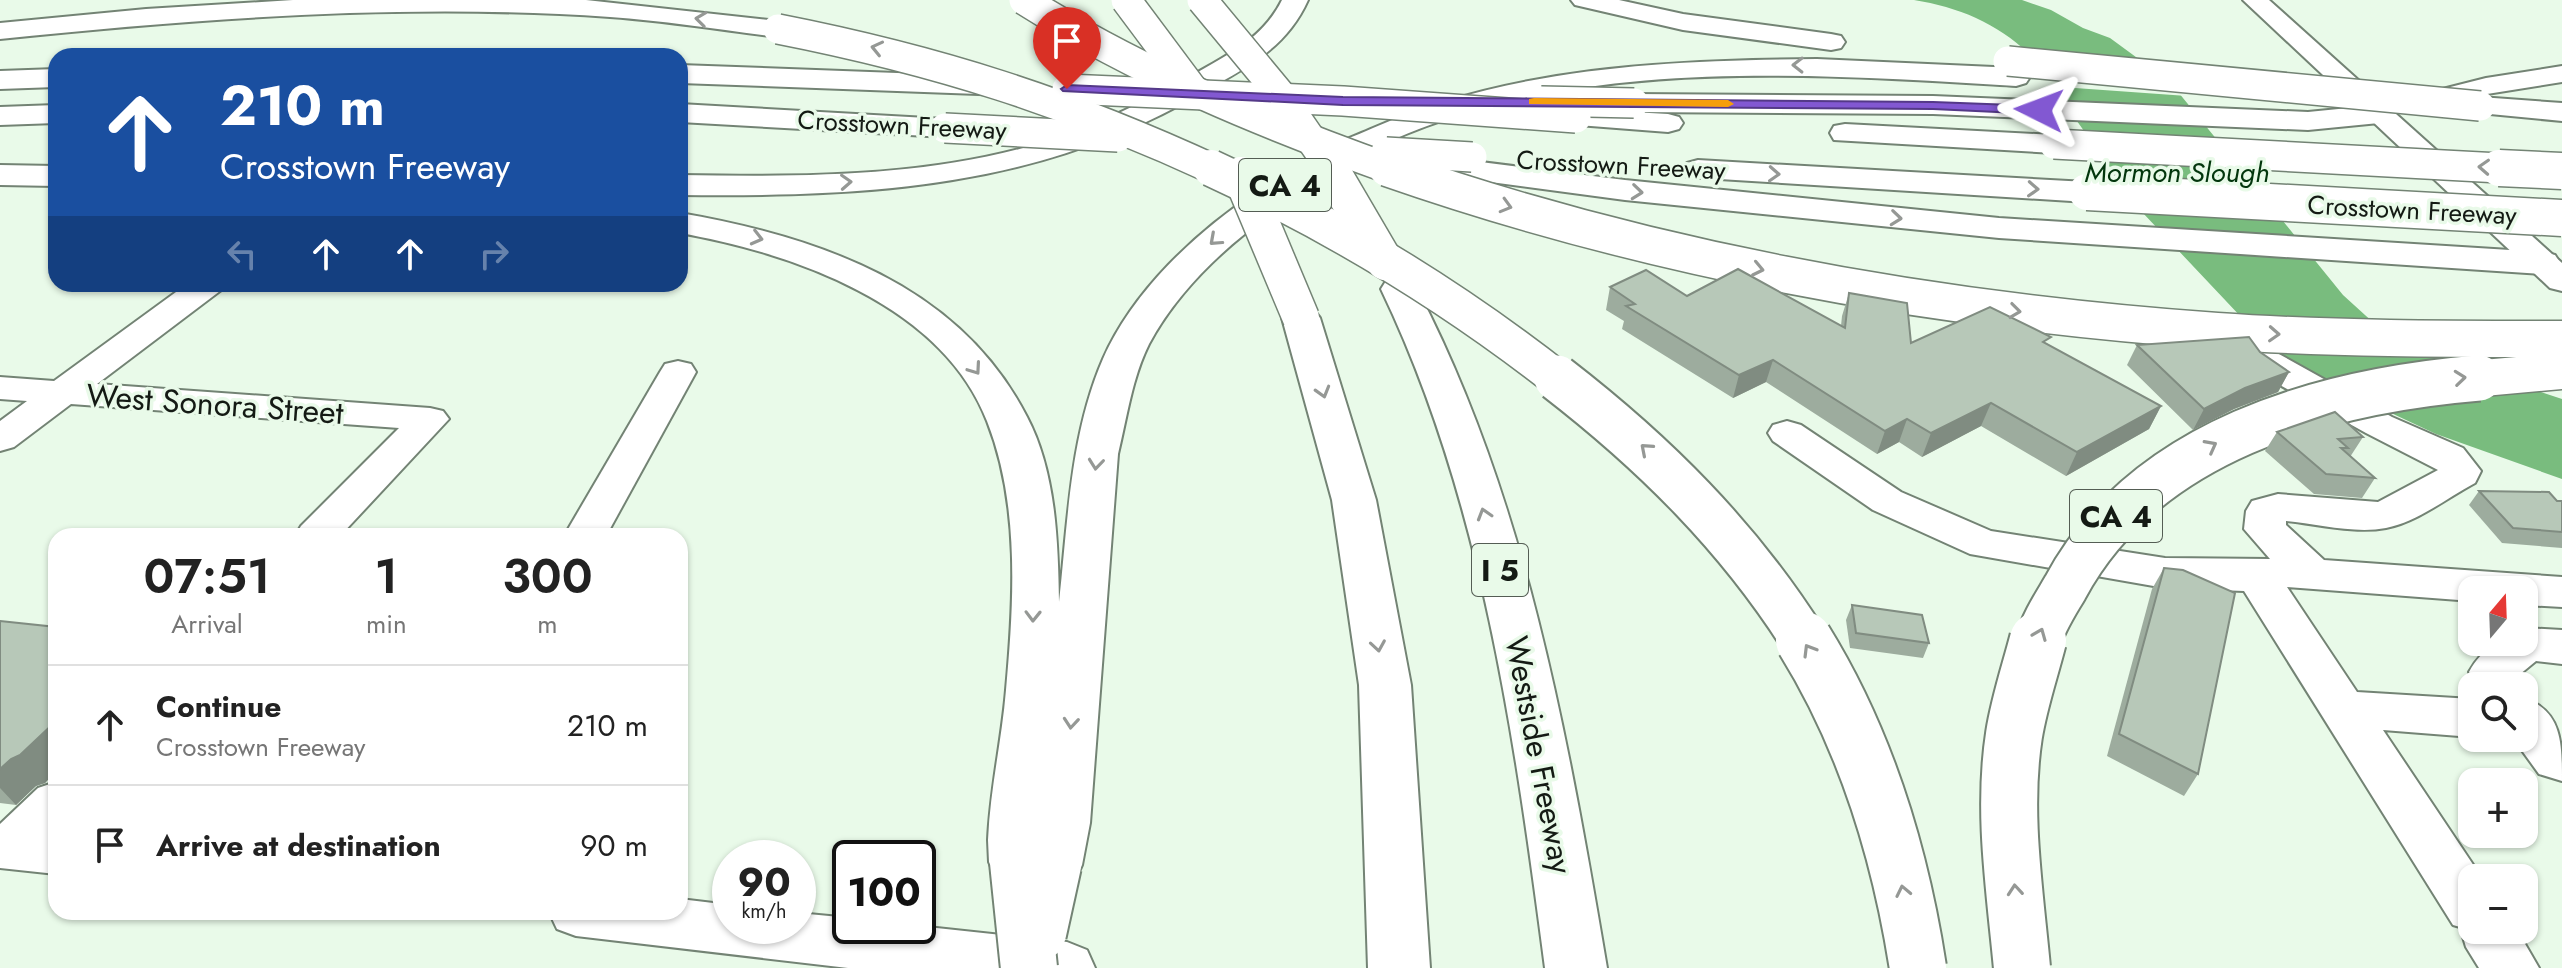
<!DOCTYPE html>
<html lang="en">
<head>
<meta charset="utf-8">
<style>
	:root { --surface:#fff; --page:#f2f2f2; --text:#222; --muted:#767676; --line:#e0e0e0 }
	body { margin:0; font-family:Jost,sans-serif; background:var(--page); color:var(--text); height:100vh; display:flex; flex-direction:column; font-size:30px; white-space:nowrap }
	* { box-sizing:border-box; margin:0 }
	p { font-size:26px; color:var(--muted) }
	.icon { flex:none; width:44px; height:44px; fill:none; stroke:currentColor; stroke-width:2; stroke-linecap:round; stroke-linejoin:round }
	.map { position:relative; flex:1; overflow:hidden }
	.panel { position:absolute; left:48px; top:528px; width:640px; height:392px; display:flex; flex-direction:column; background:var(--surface); border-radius:24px; box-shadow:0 2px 6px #0004 }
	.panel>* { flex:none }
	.guide { position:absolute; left:48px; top:48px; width:640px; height:244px; border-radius:24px; box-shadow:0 2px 6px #0004; background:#1a4fa0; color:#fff; overflow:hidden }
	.needle { width:52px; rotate:19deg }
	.fabs { position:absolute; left:2458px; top:576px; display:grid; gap:16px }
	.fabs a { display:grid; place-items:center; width:80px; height:80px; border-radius:16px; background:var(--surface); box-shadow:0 2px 6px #0004; font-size:40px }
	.speed { position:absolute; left:712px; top:840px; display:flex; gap:16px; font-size:40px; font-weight:700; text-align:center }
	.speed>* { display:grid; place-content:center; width:104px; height:104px; border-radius:50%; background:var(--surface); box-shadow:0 2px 6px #0004; line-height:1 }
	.speed small { font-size:20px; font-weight:400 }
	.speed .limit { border:4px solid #111; border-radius:12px; background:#fff; color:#111 }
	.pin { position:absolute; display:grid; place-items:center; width:68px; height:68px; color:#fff; margin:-82px -34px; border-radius:50% 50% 50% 0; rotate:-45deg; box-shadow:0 0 8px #0007 }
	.pin .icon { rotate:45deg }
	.me { position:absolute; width:88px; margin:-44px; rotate:273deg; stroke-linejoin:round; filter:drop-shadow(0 0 6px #0008) }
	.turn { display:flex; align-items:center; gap:28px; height:168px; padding:0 40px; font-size:36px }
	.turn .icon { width:104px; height:104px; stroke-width:2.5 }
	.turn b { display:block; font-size:56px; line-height:68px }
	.lanes { display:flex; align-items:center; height:76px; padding:0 40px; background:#0003; justify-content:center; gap:40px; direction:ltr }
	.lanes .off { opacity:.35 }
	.eta { display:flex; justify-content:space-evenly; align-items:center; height:136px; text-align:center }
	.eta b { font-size:48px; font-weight:600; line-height:56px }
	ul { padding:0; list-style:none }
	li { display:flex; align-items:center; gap:24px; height:120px; padding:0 40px; border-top:2px solid var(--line) }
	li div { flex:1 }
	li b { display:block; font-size:30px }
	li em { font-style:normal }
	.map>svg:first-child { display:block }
	.water { fill:#79bc7e }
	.pier { fill:#e9fae9 }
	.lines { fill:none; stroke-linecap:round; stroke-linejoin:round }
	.minor-casing { stroke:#738374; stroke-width:4 }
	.highway-casing { stroke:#738374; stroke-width:4 }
	.minor { fill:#fff; fill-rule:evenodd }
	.highway { fill:#fff; fill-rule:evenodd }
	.highway-bridge-far3-casing { stroke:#738374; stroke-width:32; stroke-linecap:butt }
	.highway-bridge-far2-casing { stroke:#738374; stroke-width:39; stroke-linecap:butt }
	.highway-bridge-far1-casing { stroke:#738374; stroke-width:49; stroke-linecap:butt }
	.highway-bridge-casing { stroke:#738374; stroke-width:60; stroke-linecap:butt }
	.highway-bridge-far3 { stroke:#fff; stroke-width:29 }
	.highway-bridge-far2 { stroke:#fff; stroke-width:36 }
	.highway-bridge-far1 { stroke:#fff; stroke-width:45 }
	.highway-bridge { stroke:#fff; stroke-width:56 }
	.wall { fill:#9dac9e }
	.shaded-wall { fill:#808c81 }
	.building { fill:#b7c8b8; stroke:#808c81; stroke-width:2 }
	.oneway { stroke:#959895 }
	.route { fill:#8258d2; stroke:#543988; stroke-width:2 }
	.slow { fill:#f59e0b }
	.labels { text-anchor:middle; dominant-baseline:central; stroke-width:7; stroke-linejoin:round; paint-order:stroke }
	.far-street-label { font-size:26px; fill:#141a14; stroke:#e9fae9 }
	.far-water-label { font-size:28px; font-style:italic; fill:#03360d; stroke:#e9fae9 }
	.shield { fill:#e9fae9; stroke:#545d54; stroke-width:2 }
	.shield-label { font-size:30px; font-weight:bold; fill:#141a14 }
	.street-label { font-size:32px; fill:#141a14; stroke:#e9fae9 }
</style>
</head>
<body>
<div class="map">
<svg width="2562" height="968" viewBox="0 0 2562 968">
	<rect width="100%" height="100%" fill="#e9fae9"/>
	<!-- water -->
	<path class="water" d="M1914,0H2022L2051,10L2083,28L2110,38L2170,82L2343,295L2376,325L2450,362L2562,399V479L2436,434L2314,377L2276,354L2142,212L2029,54C1997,23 1958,7 1914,0Z"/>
	<!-- pier -->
	<polygon class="pier" points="2026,56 2172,79 2187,96 2047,86"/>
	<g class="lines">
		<defs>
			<g id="minor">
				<polygon points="2243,0 2269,0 2562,263 2562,291 2550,288"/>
				<polygon points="2562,66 2562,82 2487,94 2417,112 2407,110 2404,104 2407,98 2486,78"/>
				<polygon points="187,284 225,284 220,291 97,384 430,408 443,411 449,419 340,536 295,536 301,526 399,428 71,404 14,447 0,451 0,421 27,401 0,399 0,377 54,381"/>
				<path d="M2264,350L2277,353L2392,417L2463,448L2481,471L2475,483C2447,498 2417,522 2386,528C2355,534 2317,524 2286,521V525L2324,560L2562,577V607L2524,605V590H2472V601L2287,587L2357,692L2472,699V737L2383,730L2482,878H2472V930H2517L2539,968H2479L2466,947L2460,927L2453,925L2244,591L2165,588L1970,554L1873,510L1773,441L1768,433L1773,425L1787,421L1801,425L1901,492L1991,531L2165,558L2270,559L2244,529L2246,511L2252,501L2278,494L2378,502L2438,470L2366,433L2251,369L2246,361L2251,353Z"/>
				<polygon points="678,361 691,364 696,372 606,536 564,536 660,372 665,364"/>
				<path d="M2524,628L2562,630V664L2536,661L2519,675L2525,686L2524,689V686H2477L2469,672C2483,647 2497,642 2524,642Z"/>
				<path d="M2524,698C2562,711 2562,743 2562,781L2539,774L2513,738H2524Z"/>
				<polygon points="56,782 56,874 0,868 0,824 38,788"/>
				<polygon points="680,899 730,905 730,926 798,926 798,913 850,918 850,926 918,926 1067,942 1087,950 1095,968 848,968 576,936 557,929 549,912 680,912"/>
			</g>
			<g id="highway">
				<path d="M293,0H586L778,21L787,23L791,29L787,35L778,37C722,30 666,21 610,17C407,3 202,18 0,39V23L146,9Z"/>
				<path d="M1282,0H1308C1287,47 1249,66 1207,90C1039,189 869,197 680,195V175C811,177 952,178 1076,131C1117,116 1153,96 1191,76C1227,55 1263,39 1282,0Z"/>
				<polygon points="1571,0 1619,0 1683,14 1831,34 1841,36 1845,42 1841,48 1831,50 1683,30 1575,5"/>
				<path d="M1817,59L2016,68L2026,71L2030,77L2026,83L2016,86C1797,73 1540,53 1342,165C1325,175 1308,188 1292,199C1236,237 1182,283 1149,344C1132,378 1127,417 1118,454L1090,823L1082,865L1074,883L1053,890L1032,882L1018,887L997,880L989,862L988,840C990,789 1002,740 1006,690C1014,602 1020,504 987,421C942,304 792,253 680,233V213C818,237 959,284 1027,417C1056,472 1058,542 1059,602C1068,521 1070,435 1103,359C1133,291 1196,232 1257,192C1277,179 1297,165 1318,153C1335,143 1355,136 1373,128C1513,67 1667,60 1817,59Z"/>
				<polygon points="680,65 1005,77 1015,80 1019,86 1015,92 1005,95 680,83"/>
				<polygon points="56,69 56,87 0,89 0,71"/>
				<polygon points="1634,94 1933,96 2308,112 2379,105 2390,108 2394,114 2390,120 2379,123 2308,130 1933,114 1634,112 1624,109 1619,103 1624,97"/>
				<polygon points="2480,97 2562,103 2562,121 2469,112 2465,106 2469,100"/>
				<polygon points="680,104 945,119 956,122 960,128 956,134 945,137 680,122"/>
				<polygon points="56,105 56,123 0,125 0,107"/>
				<polygon points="1576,109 1668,114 1679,117 1683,123 1679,129 1668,132 1565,124 1561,118 1565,112"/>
				<polygon points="1845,124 2054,135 2065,137 2070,144 2065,151 2054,153 1834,140 1830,133 1834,126"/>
				<polygon points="1449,158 1625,180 1999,218 2542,252 2555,255 2560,263 2555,271 2542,274 1999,238 1625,200 1438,175 1433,168 1438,161"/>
				<polygon points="1698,160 2087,182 2099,185 2103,192 2099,199 2087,202 1687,177 1682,170 1687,163"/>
				<polygon points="0,165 56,166 56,186 0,185"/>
				<path d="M1399,278L1412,281L1417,289C1526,498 1568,738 1607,968H1545C1515,739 1482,499 1381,289L1386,281Z"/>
				<polygon points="1301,307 1314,310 1320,318 1376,500 1411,685 1430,968 1368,968 1359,685 1332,500 1282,318 1288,310"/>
			</g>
		</defs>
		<!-- minor casing -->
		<use href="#minor" class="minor-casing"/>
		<!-- highway casing -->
		<use href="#highway" class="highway-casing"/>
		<!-- minor -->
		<use href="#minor" class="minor"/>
		<!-- highway -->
		<use href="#highway" class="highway"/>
		<defs>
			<g id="highway-bridge-far3">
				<path d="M1024,0C1140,73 1264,124 1393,170"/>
				<polyline points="1126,0 1194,91"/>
				<polyline points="1202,0 1279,93 1332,170"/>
				<path d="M778,29C936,60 1068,102 1215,170"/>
				<polyline points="2008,61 2480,106"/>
				<polyline points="1067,89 1343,101 1576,118"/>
				<polyline points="1541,101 1634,103"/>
				<polyline points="945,128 1118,137"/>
				<polyline points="2054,144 2537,170"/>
				<polyline points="1386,152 1472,157"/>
			</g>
			<g id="highway-bridge-far2">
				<path d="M1211,168C1333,224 1453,297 1559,380"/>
				<polyline points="1330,168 1385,262"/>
				<path d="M1387,168C1654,261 1936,311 2217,331C2332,339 2447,339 2562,339"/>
				<polyline points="2499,168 2562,171"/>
				<polyline points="1241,175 1301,318"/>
				<polyline points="2087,192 2562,218"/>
				<polyline points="2461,380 2562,371"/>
			</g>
			<g id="highway-bridge-far1">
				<path d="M1557,378C1654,453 1739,537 1805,642"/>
				<path d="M2038,642C2043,623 2055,605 2065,588C2144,440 2323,391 2479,378"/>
			</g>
			<g id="highway-bridge">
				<path d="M1804,640C1866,740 1900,852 1918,968"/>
				<polyline points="1018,862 1029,968"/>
				<polyline points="1038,933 1053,865"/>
				<path d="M2022,968C2015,892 2002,812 2014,735C2019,703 2030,671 2038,640"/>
			</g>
		</defs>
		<!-- highway-bridge-far3 casing -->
		<use href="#highway-bridge-far3" class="highway-bridge-far3-casing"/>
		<!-- highway-bridge-far2 casing -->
		<use href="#highway-bridge-far2" class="highway-bridge-far2-casing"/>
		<!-- highway-bridge-far1 casing -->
		<use href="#highway-bridge-far1" class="highway-bridge-far1-casing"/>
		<!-- highway-bridge casing -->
		<use href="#highway-bridge" class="highway-bridge-casing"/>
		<!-- highway-bridge-far3 -->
		<use href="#highway-bridge-far3" class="highway-bridge-far3"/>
		<!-- highway-bridge-far2 -->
		<use href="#highway-bridge-far2" class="highway-bridge-far2"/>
		<!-- highway-bridge-far1 -->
		<use href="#highway-bridge-far1" class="highway-bridge-far1"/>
		<!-- highway-bridge -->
		<use href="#highway-bridge" class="highway-bridge"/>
	</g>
	<!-- wall -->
	<g class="wall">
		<polygon points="1610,287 1687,296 1841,326 1842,316 1849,293 1911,343 2048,345 2161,406 2149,429 2066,476 1981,426 1922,457 1899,442 1877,454 1766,382 1733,398 1622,329 1624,321 1606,310"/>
		<polygon points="2137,345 2260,352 2289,372 2278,392 2234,409 2193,430 2127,365"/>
		<polygon points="2277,432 2363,437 2350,457 2375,478 2362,498 2314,494 2265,451"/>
		<polygon points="2479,491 2562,501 2562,548 2502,543 2469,505"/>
		<polygon points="2164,568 2198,774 2184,796 2107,756 2152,589"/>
		<polygon points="1852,605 1929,643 1923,658 1850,648 1846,620"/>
		<polygon points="0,621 56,627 56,771 45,783 36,786 16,805 0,803"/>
	</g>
	<!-- shaded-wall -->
	<g class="shaded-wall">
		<polygon points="1773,360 1766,382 1733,398 1739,375"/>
		<polygon points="2289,372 2278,392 2234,409 2193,430 2204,409 2245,388"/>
		<polygon points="1991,403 1981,426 1922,457 1931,433"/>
		<polygon points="2161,406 2149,429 2066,476 2077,452"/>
		<polygon points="1907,419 1899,442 1877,454 1885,431"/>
		<polygon points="56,721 56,771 45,783 36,786 16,805 0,788 0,769"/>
	</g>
	<!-- building -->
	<g class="building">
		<polygon points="1738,269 1845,328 1849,293 1907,303 1911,343 1990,307 2051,337 2043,342 2161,406 2077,452 1991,403 1931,433 1907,419 1885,431 1773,360 1739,375 1626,306 1635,304 1610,287 1646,270 1687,296"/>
		<polygon points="2249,337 2260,352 2289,372 2245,388 2204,409 2137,345"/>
		<polygon points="2335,412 2363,437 2338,439 2348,448 2341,448 2375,478 2326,474 2277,432"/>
		<polygon points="2479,491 2549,492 2557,501 2562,501 2562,532 2513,528"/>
		<polygon points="2164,568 2183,570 2235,593 2198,774 2119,734"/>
		<polygon points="1852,605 1922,615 1929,643 1856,633"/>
		<polygon points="0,621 56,627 56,721 20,755 11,759 0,769"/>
	</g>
	<!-- one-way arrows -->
	<defs><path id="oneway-chevron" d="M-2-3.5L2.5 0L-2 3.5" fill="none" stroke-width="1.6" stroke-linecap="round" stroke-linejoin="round" transform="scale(2)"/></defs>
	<g class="oneway">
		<use href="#oneway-chevron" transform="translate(701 19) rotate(-173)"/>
		<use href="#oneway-chevron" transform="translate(877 48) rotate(-167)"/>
		<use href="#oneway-chevron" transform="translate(1798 65) rotate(-179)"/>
		<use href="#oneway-chevron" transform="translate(2484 167) rotate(-177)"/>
		<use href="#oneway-chevron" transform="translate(1774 174) rotate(3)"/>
		<use href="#oneway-chevron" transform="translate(846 182) rotate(-3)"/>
		<use href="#oneway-chevron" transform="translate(2033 189) rotate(3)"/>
		<use href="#oneway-chevron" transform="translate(1637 192) rotate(6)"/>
		<use href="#oneway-chevron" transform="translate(1506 206) rotate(16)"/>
		<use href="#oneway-chevron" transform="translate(1896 218) rotate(6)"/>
		<use href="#oneway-chevron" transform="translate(757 238) rotate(14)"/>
		<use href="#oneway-chevron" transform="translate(1215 240) rotate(138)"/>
		<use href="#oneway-chevron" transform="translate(1758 269) rotate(12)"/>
		<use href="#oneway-chevron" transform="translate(2015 311) rotate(7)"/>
		<use href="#oneway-chevron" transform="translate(2274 334) rotate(3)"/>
		<use href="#oneway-chevron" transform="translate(975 369) rotate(55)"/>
		<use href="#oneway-chevron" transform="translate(2460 378) rotate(-6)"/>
		<use href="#oneway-chevron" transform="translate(1323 392) rotate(74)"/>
		<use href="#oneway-chevron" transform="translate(2211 446) rotate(-28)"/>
		<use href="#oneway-chevron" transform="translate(1646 449) rotate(-139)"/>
		<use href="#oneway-chevron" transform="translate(1096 464) rotate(96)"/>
		<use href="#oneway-chevron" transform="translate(1484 514) rotate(-107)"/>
		<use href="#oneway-chevron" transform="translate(1033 616) rotate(91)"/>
		<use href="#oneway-chevron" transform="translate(2040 634) rotate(-68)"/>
		<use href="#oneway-chevron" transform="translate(1378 646) rotate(81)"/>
		<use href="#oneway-chevron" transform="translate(1809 650) rotate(-121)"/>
		<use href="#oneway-chevron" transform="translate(1071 723) rotate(95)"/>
		<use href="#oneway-chevron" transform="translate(2015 890) rotate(-95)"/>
		<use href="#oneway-chevron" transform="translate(1903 891) rotate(-102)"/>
	</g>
	<!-- route -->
	<polygon class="route" points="1067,85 1343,97 1933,102 2039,106 2046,110 2039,114 1933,109 1343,105 1063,91 1061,89"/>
	<!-- slow -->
	<polygon class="slow" points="1534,98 1728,100 1734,104 1728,107 1529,104 1529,99"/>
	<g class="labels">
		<!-- far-street labels -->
		<g class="far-street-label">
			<text transform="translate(902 125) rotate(3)">Crosstown Freeway</text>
			<text transform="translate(1621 165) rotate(3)">Crosstown Freeway</text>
			<text transform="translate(2412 210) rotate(3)">Crosstown Freeway</text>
		</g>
		<!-- far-water labels -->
		<g class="far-water-label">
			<text x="2177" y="172">Mormon Slough</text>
		</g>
		<!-- shield labels -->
		<g class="shield">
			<rect x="1239" y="159" width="92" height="52" rx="6"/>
			<rect x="2070" y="490" width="92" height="52" rx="6"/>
			<rect x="1472" y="544" width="56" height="52" rx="6"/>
		</g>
		<g class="shield-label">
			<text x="1285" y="185">CA 4</text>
			<text x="2116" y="516">CA 4</text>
			<text x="1500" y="570">I 5</text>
		</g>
		<!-- street labels -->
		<g class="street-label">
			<text transform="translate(215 404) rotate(4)">West Sonora Street</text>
			<text transform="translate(1539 755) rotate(79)">Westside Freeway</text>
		</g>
	</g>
</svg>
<div class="fabs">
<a><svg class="needle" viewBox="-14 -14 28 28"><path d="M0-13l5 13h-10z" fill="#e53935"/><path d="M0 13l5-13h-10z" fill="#767676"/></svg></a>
<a><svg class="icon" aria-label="search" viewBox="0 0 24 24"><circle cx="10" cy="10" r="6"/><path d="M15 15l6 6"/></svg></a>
<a>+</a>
<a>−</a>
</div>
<div class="speed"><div>90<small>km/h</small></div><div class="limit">100</div></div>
<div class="pin" style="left:1067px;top:89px;background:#d93025"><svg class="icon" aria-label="arrive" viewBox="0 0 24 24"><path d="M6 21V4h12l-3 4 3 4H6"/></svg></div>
<svg class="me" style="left:2039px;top:110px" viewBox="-20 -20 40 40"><path d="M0-17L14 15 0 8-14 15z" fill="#8258d2" stroke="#fff" stroke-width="4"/></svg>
<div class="guide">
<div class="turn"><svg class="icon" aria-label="ahead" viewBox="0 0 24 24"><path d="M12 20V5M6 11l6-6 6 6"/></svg><div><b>210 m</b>Crosstown Freeway</div></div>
<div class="lanes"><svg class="icon off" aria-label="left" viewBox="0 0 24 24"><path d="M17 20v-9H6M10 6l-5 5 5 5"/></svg><svg class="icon" aria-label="ahead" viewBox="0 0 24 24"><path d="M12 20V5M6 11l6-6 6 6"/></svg><svg class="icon" aria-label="ahead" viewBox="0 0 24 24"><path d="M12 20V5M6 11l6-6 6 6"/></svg><svg class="icon off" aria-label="right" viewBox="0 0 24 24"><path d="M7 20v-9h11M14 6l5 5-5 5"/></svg></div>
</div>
<section class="panel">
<div class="eta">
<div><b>07:51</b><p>Arrival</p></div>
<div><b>1</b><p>min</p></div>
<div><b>300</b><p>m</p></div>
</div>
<ul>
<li><svg class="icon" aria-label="ahead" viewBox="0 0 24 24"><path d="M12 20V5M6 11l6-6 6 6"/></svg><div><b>Continue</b><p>Crosstown Freeway</p></div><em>210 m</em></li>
<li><svg class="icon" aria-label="arrive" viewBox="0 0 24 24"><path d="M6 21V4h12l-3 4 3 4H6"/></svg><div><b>Arrive at destination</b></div><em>90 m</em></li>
</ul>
</section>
</div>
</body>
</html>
